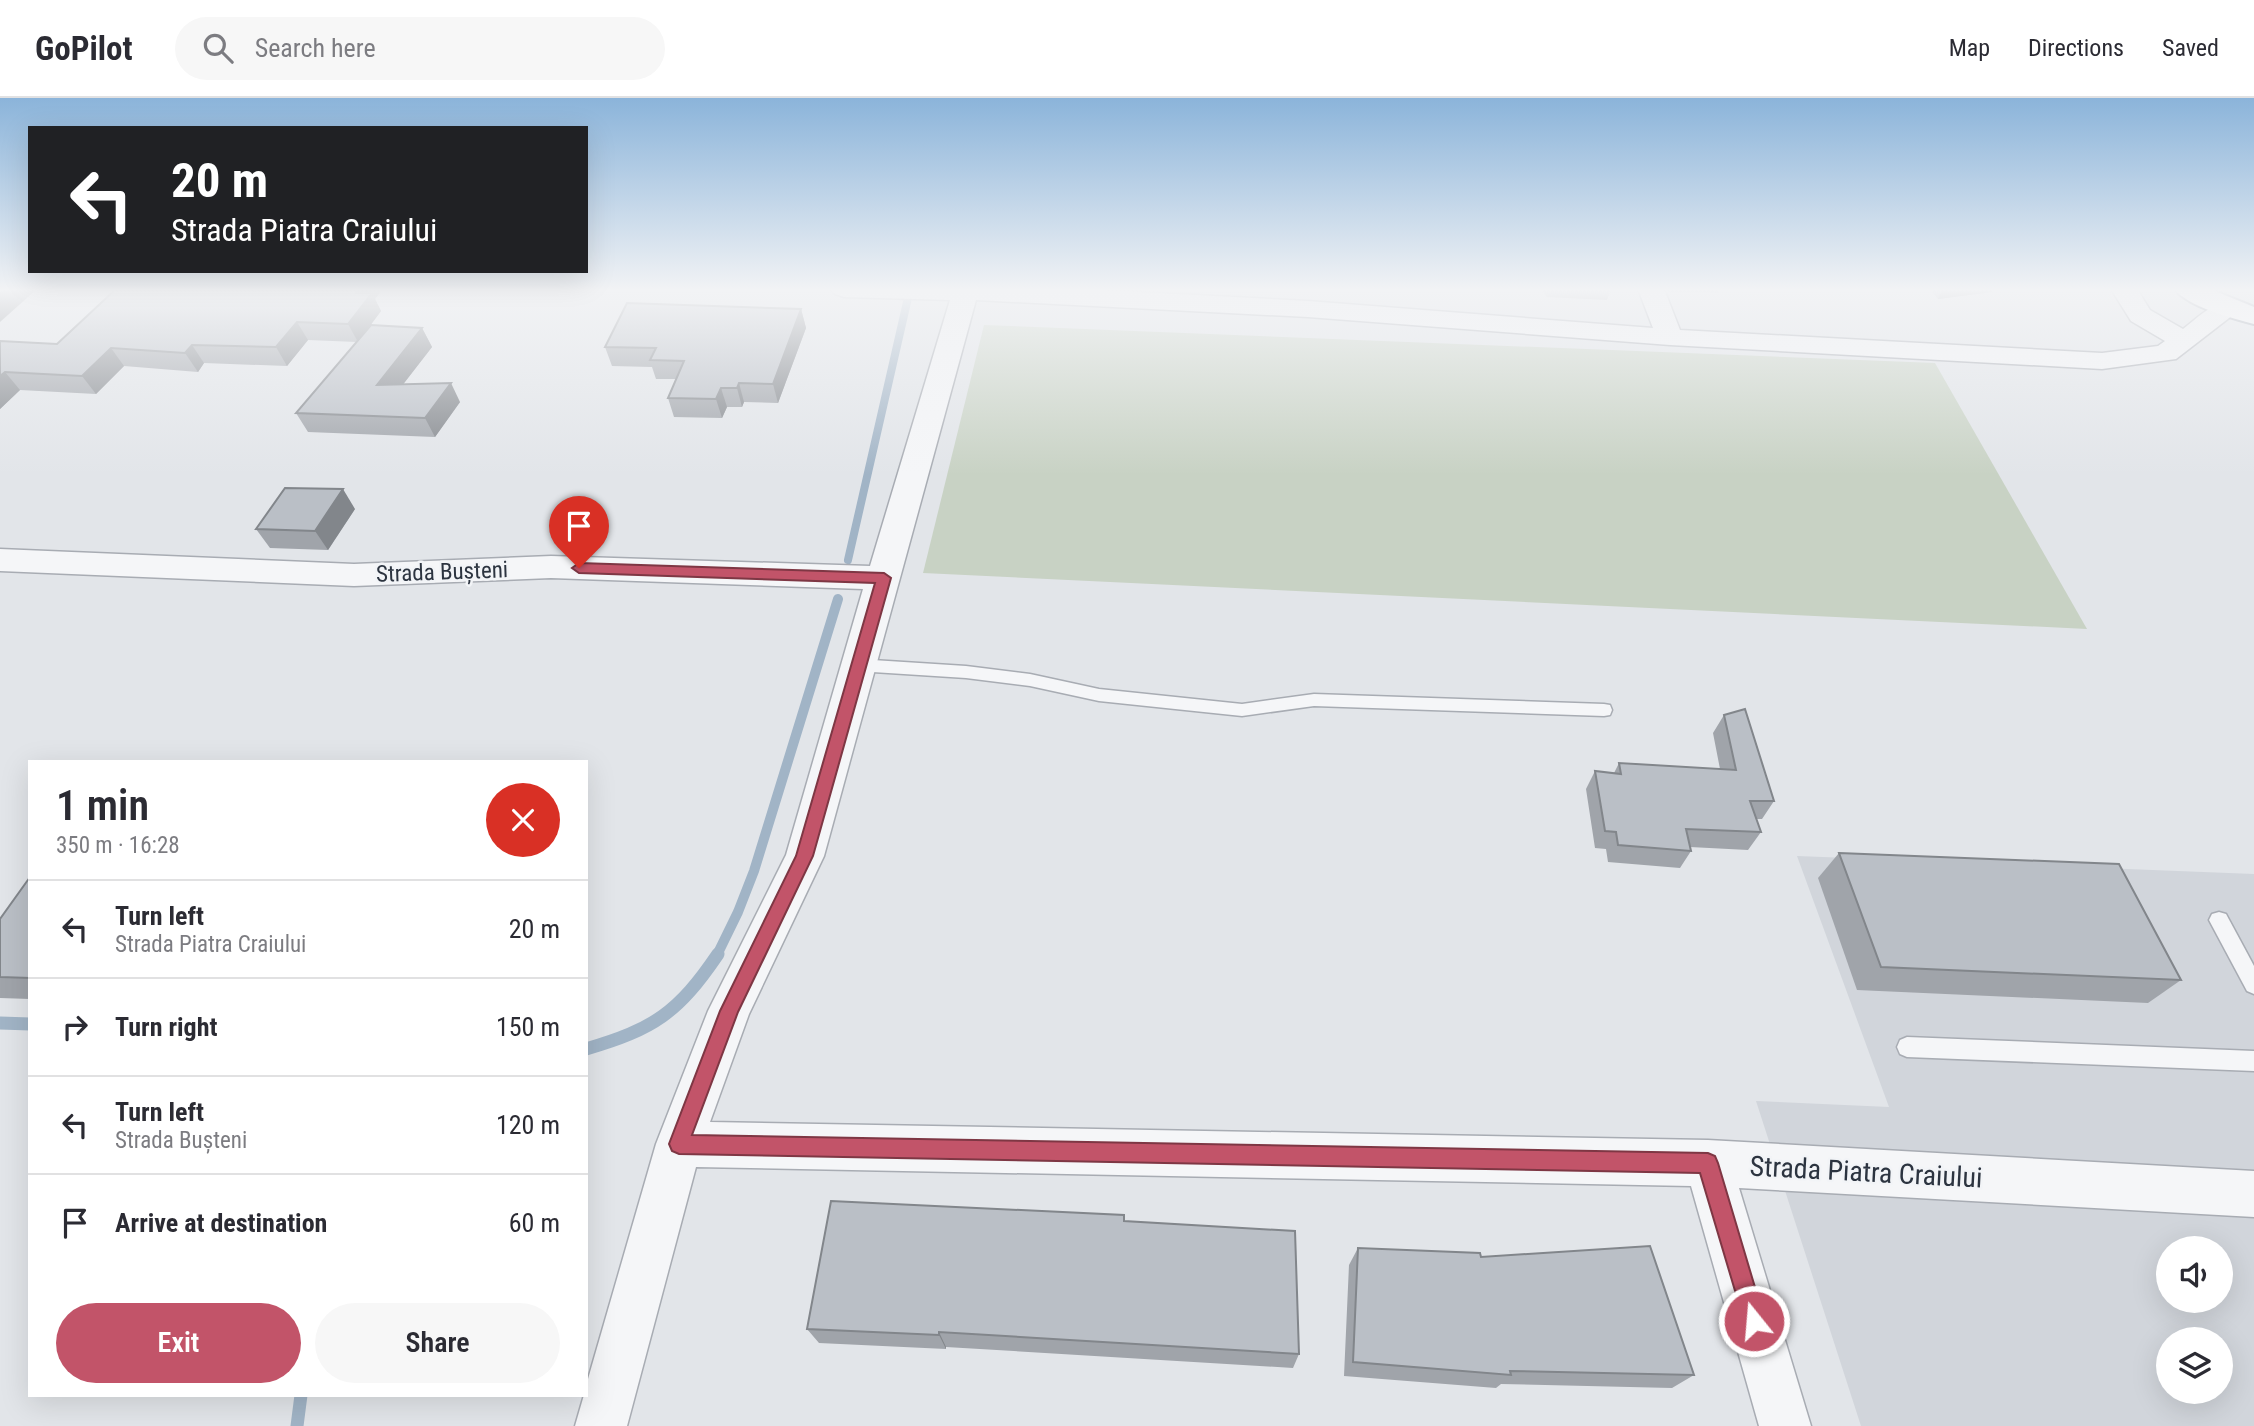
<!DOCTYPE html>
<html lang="en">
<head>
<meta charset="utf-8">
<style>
	:root { --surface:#fff; --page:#f7f7f7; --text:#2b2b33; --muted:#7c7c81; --line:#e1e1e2; --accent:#c25469 }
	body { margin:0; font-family:"Roboto Condensed",sans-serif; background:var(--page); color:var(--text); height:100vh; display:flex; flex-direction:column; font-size:26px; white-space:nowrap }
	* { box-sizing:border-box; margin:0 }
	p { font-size:23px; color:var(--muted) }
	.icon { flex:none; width:38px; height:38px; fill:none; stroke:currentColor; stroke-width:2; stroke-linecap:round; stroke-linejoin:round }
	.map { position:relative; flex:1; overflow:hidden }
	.panel { position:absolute; left:28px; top:662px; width:560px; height:637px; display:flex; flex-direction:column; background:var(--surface); border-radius:0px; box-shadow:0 7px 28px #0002 }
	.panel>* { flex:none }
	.banner { position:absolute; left:28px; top:28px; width:560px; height:147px; border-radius:0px; box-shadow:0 7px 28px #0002; background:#202124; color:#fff; overflow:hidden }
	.controls { position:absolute; left:2156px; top:1138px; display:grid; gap:14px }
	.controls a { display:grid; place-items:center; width:77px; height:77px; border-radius:50%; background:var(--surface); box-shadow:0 7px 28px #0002; font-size:35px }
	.pin { position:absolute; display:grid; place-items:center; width:60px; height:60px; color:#fff; margin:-72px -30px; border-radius:50% 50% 50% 0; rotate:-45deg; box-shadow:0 0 7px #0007 }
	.pin .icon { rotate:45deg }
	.me { position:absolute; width:77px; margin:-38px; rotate:343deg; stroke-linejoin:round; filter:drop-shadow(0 0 5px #0008) }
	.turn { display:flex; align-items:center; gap:24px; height:147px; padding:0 28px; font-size:32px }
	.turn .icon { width:91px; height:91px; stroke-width:2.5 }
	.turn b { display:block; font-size:49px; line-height:60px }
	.round { display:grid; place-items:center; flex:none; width:74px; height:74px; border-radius:37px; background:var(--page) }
	.summary { display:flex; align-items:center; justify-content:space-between; height:119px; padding:0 28px }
	h1 { font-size:42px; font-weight:600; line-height:52px }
	.cta { display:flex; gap:14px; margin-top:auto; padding:14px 28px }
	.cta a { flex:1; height:80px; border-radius:42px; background:var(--accent); color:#fff; font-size:28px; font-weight:600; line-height:80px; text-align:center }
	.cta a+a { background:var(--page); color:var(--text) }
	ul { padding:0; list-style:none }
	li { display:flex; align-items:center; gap:21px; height:98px; padding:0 28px; border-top:2px solid var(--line) }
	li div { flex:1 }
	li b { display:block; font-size:26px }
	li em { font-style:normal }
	header { display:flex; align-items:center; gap:42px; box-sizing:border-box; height:98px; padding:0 35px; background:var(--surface); border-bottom:2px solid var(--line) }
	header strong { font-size:33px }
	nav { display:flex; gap:38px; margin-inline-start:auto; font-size:24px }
	.search { width:490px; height:63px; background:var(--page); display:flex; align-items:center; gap:18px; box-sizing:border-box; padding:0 24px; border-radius:38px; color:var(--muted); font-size:26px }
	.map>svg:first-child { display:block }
	.built { fill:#d1d5db; fill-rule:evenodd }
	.green { fill:#c8d2c4 }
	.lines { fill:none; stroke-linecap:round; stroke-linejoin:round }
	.stream-far2 { stroke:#a1b4c6; stroke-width:8 }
	.stream-far1 { stroke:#a1b4c6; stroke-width:10 }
	.stream { stroke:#a1b4c6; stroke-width:13 }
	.service-casing { stroke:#a8acb3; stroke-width:3 }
	.minor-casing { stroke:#a8acb3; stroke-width:3 }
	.trunk-casing { stroke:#8b949f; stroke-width:4 }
	.service { fill:#f5f6f8; fill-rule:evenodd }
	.minor { fill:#f5f6f8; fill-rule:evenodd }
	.trunk { fill:#fff; fill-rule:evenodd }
	.wall { fill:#a0a4aa }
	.shaded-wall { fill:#82868b }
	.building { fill:#babfc6; stroke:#82868b; stroke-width:2 }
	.route { fill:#c25469; stroke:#7e3744; stroke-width:2 }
	.labels { text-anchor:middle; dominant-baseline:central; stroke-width:5; stroke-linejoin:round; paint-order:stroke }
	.street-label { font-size:23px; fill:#2c3440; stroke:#f2f4f7 }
	.near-street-label { font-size:28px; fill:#2c3440; stroke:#f2f4f7 }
</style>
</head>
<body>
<header>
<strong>GoPilot</strong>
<div class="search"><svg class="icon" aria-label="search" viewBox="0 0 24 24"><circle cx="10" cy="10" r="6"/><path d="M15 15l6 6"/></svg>Search here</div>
<nav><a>Map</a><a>Directions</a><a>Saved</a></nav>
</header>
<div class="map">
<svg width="2254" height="1328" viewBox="0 0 2254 1328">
	<rect width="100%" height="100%" fill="#e2e5e9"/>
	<!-- built -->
	<path class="built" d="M1797,758L2254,776V1328H1861L1756,1003L1889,1009ZM2168,1150H2221V1202H2168ZM2168,1241H2221V1293H2168Z"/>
	<!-- green -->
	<polygon class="green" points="984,227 1935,265 2087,531 923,475"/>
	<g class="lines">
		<!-- stream-far2 -->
		<polyline class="stream-far2" points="848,462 910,191"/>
		<!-- stream-far1 -->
		<polyline class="stream-far1" points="717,857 738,814 754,773 838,501"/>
		<!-- stream -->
		<g class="stream">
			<polyline points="0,925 30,926"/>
			<path d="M586,951C654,931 678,915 718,856"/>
			<polyline points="297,1328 301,1297"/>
		</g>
		<defs>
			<g id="service">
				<polygon points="857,561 966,568 1030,576 1099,591 1242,606 1314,596 1604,606 1610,607 1612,612 1610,617 1604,618 1314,608 1242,618 1099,603 1030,588 966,580 857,573 849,567"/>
				<polygon points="2219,814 2226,816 2254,868 2254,896 2247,893 2209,822 2212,816"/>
				<polygon points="1907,939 2254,953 2254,973 1907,959 1900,956 1897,949 1900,942"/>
			</g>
			<path id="minor" d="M831,191H1081L1308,203L1653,230L1638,191H1664L1680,232L2102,255L2158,248L2165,243L2131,223L2111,191H2137L2150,212L2183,231C2199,219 2217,199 2238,204L2242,210L2176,261L2102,271L1670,247L1308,219L976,202L824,758L749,916L710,1024L1708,1042L2254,1073V1119L1739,1090L1811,1328H1759L1691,1088L696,1069L627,1328H575L584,1297H586V1288L656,1046L708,913L786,757L863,491L551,480L354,488L0,473V451L354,466L551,458L870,468L950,202L844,199L835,196Z"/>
			<path id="trunk" d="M2175,191H2210L2254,209V226C2234,221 2186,208 2175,191Z"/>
		</defs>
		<!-- service casing -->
		<use href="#service" class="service-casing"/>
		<!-- minor casing -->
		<use href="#minor" class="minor-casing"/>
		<!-- trunk casing -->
		<use href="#trunk" class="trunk-casing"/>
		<!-- service -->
		<use href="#service" class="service"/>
		<!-- minor -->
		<use href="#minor" class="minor"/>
		<!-- trunk -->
		<use href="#trunk" class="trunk"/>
	</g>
	<!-- wall -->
	<g class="wall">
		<polygon points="1541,191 1611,191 1607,202 1547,199"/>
		<polygon points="1667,191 1720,191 1718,195 1668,194"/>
		<polygon points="1930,191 1993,191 1992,194 1938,201"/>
		<polygon points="375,201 381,213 366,233 422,230 432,249 403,286 460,304 435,339 308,334 296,315 357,244 308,242 287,268 204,265 198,274 124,268 96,296 20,292 0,311 0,243 57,246"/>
		<polygon points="801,211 806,230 778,305 744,304 742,309 727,309 722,320 674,319 668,300 676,281 656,281 652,269 612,268 605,249"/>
		<polygon points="355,411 328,452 270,450 256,431"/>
		<polygon points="1724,617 1774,703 1762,721 1756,721 1761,734 1748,752 1690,749 1691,753 1680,770 1608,764 1606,751 1595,750 1586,691 1595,673 1614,675 1619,665 1720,671 1713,635"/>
		<polygon points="1839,755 2181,882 2148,905 1857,892 1818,780"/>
		<polygon points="30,779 30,901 0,900 0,821"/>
		<polygon points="1124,1123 1299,1256 1293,1270 946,1249 946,1251 819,1245 807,1231"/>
		<polygon points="1358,1150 1481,1159 1694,1277 1672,1290 1501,1286 1496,1290 1344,1278 1349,1167"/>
	</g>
	<!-- shaded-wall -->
	<g class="shaded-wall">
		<polygon points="4,191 37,191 0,224 0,194"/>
		<polygon points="359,191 383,191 375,201 381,213 358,244 348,226 356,195"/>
		<polygon points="1943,191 1993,191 1992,194 1938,201"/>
		<polygon points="801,211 806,230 778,305 773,286"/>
		<polygon points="297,224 308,242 287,268 276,249"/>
		<polygon points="422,230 432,249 388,306 377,287"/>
		<polygon points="192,247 204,265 198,274 185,255"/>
		<polygon points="111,250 124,268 96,296 82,278"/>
		<polygon points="5,274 20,292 0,311 0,278"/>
		<polygon points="451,285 460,304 435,339 425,320"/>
		<polygon points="739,285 744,304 742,309 737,290"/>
		<polygon points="721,290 727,309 722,320 716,301"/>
		<polygon points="343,391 355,411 328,452 315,433"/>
		<polygon points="939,1234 946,1249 946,1251 939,1237"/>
	</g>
	<!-- building -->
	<g class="building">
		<polygon points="116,191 359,191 356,195 372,195 348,226 297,224 276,249 192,247 185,255 111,250 82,278 5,274 0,278 0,243 57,246"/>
		<polygon points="627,205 801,211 773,286 739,285 737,290 721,290 716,301 668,300 684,263 650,262 656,250 605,249"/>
		<polygon points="371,227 422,230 377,287 451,285 425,320 296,315"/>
		<polygon points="285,390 343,391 315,433 256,431"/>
		<polygon points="1745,611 1774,703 1750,703 1761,734 1686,731 1691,753 1618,747 1616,734 1605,733 1595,673 1621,676 1619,665 1736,672 1724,617"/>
		<polygon points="1839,755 2119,766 2181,882 1881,869"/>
		<polygon points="30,779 30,880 0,879 0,821"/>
		<polygon points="831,1103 1124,1117 1124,1123 1295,1133 1299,1256 939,1234 939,1237 807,1231"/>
		<polygon points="1650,1148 1694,1277 1510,1273 1511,1277 1353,1264 1358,1150 1480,1155 1481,1159"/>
	</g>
	<!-- sky -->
	<linearGradient id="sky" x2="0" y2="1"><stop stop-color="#8bb4da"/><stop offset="0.51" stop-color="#f2f3f5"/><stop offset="1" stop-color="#f2f3f5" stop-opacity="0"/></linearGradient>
	<rect width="2254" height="377" fill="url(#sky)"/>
	<!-- route -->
	<polygon class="route" points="579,465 884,475 891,480 813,758 738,914 692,1037 1708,1055 1715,1058 1718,1065 1765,1223 1762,1230 1754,1234 1747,1230 1744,1223 1700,1075 679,1056 672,1053 669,1046 720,913 796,758 875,485 579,475 572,470"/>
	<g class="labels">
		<!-- street labels -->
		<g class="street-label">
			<text transform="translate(442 474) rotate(-2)">Strada Bușteni</text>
		</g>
		<!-- near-street labels -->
		<g class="near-street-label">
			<text transform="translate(1866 1074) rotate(3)">Strada Piatra Craiului</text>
		</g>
	</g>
</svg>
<div class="controls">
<a><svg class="icon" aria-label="sound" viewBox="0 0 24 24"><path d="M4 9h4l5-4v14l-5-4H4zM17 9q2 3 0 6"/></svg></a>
<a><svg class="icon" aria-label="layers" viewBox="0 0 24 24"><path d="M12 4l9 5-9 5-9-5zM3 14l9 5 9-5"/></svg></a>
</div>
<div class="pin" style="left:579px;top:470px;background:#d93025"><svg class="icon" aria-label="arrive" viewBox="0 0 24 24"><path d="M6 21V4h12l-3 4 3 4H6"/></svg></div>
<svg class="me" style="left:1754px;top:1223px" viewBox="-20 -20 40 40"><circle r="17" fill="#c25469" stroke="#fff" stroke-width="3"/><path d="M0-11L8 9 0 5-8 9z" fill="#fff"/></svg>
<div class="banner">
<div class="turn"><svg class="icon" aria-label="left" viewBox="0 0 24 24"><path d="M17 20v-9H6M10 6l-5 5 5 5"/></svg><div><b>20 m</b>Strada Piatra Craiului</div></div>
</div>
<section class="panel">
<div class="summary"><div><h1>1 min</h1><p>350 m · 16:28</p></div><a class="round" style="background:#d93025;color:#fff"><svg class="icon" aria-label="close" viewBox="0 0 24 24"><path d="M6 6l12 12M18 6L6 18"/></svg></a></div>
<ul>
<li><svg class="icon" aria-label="left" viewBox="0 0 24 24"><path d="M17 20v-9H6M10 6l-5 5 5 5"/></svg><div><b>Turn left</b><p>Strada Piatra Craiului</p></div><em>20 m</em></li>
<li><svg class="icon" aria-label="right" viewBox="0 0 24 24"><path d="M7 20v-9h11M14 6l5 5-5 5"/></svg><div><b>Turn right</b></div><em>150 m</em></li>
<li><svg class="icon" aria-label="left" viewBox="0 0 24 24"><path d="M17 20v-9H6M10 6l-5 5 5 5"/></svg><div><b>Turn left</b><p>Strada Bușteni</p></div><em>120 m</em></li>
<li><svg class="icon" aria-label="arrive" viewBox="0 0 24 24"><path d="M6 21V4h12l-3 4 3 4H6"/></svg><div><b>Arrive at destination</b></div><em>60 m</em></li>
</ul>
<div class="cta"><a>Exit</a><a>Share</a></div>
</section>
</div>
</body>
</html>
